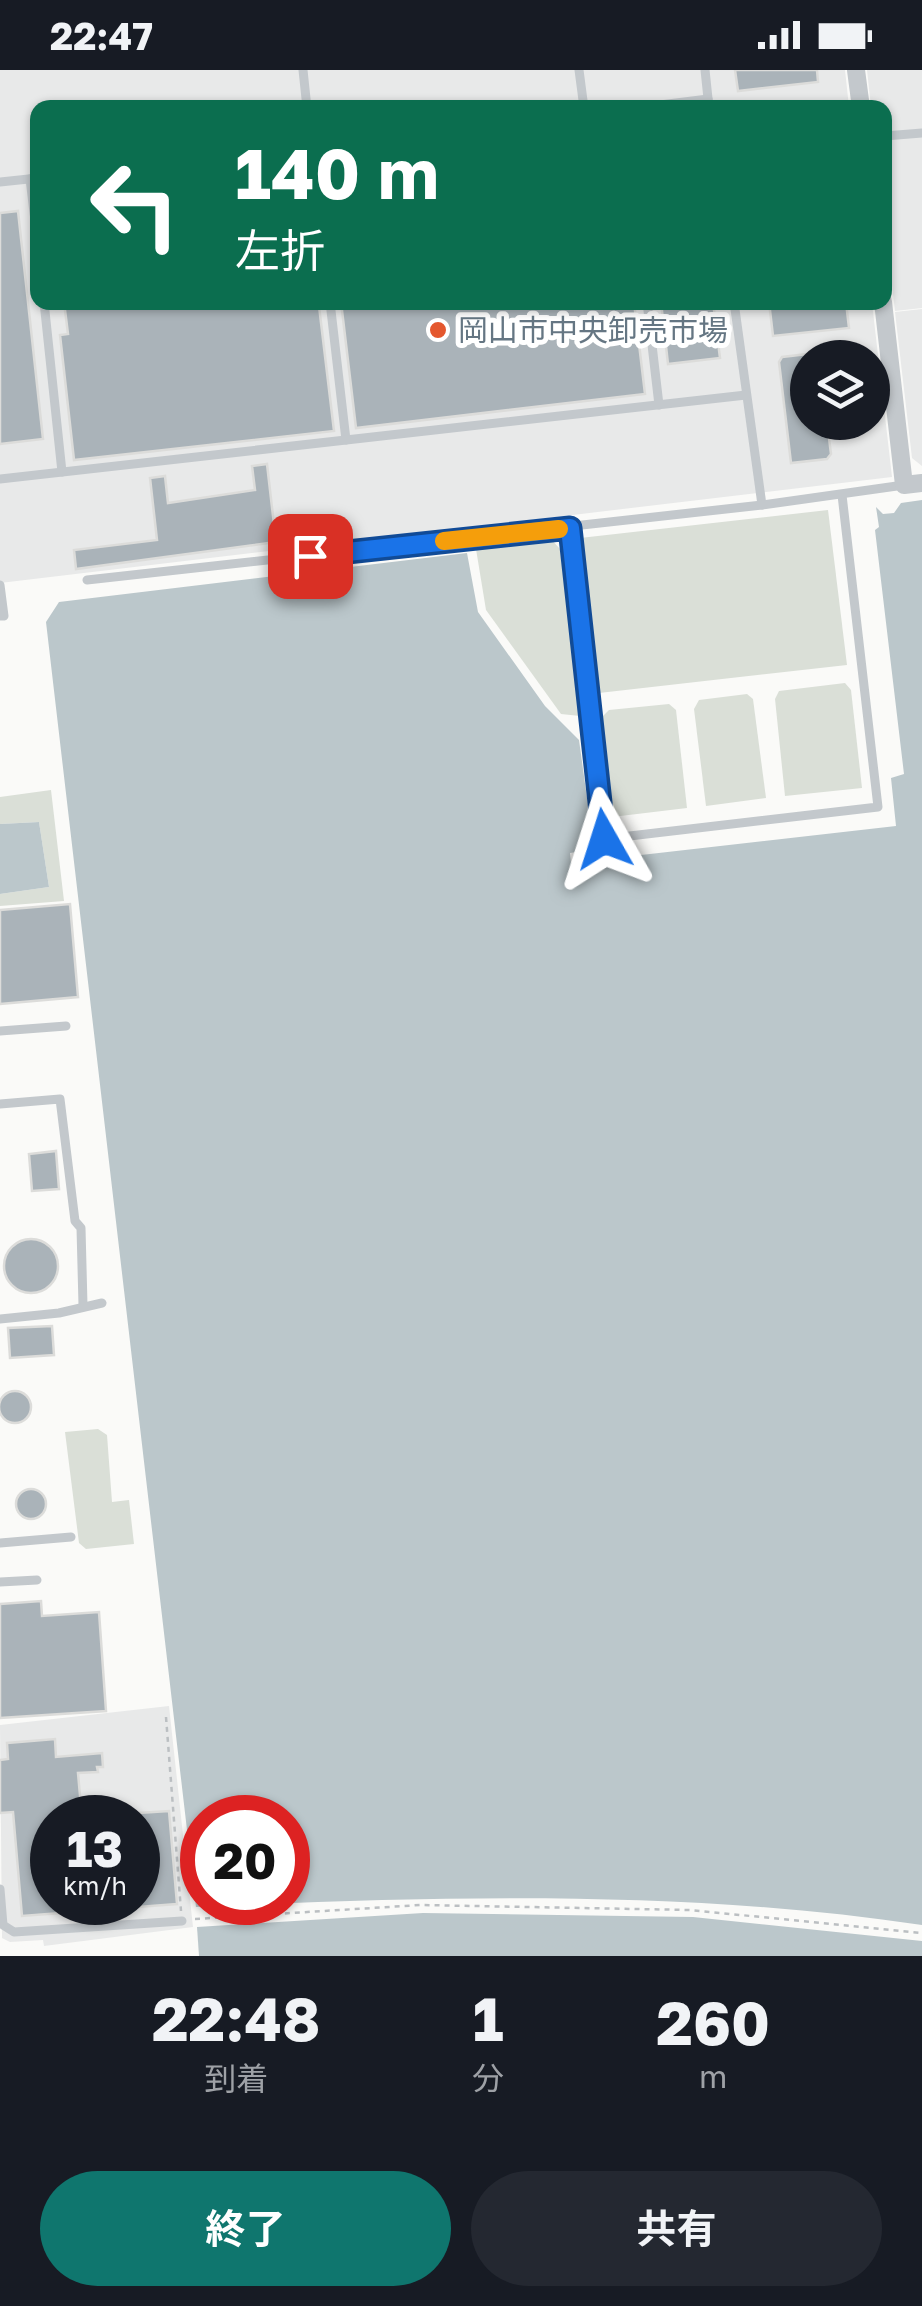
<!DOCTYPE html>
<html lang="ja">
<head>
<meta charset="utf-8">
<style>
	:root { --surface:#171b24; --page:#242831; --text:#f1f3f6; --muted:#9ea1a6; --accent:#0f766e }
	body { margin:0; font-family:"Golos Text","Noto Sans JP",sans-serif; background:var(--page); color:var(--text); height:100vh; display:flex; flex-direction:column; font-size:38px; white-space:nowrap }
	* { box-sizing:border-box; margin:0 }
	p { font-size:32px; color:var(--muted) }
	.icon { flex:none; width:55px; height:55px; fill:none; stroke:currentColor; stroke-width:2; stroke-linecap:round; stroke-linejoin:round }
	.map { position:relative; height:1886px; overflow:hidden }
	.details { display:flex; flex-direction:column; background:var(--surface); flex:1 }
	.details>* { flex:none }
	.hud { position:absolute; left:30px; top:30px; width:862px; height:210px; border-radius:20px; box-shadow:0 2px 8px #0004; background:#0b6e4f; color:#fff; overflow:hidden }
	.buttons { position:absolute; left:790px; top:270px; display:grid; gap:20px }
	.buttons a { display:grid; place-items:center; width:100px; height:100px; border-radius:50%; background:var(--surface); box-shadow:0 2px 8px #0004; font-size:50px }
	.speed { position:absolute; left:30px; top:1725px; display:flex; gap:20px; font-size:50px; font-weight:700; text-align:center }
	.speed>* { display:grid; place-content:center; width:130px; height:130px; border-radius:50%; background:var(--surface); box-shadow:0 2px 8px #0004; line-height:1 }
	.speed small { font-size:25px; font-weight:400 }
	.speed .limit { border:15px solid #d22; background:#fff; color:#111 }
	.pin { position:absolute; display:grid; place-items:center; width:85px; height:85px; color:#fff; margin:-42px; border-radius:20px; box-shadow:0 5px 15px #0006 }
	.me { position:absolute; width:110px; margin:-55px; rotate:354deg; stroke-linejoin:round; filter:drop-shadow(0 0 8px #0008) }
	.turn { display:flex; align-items:center; gap:35px; height:210px; padding:0 40px; font-size:45px }
	.turn .icon { width:130px; height:130px; stroke-width:2.5 }
	.turn b { display:block; font-size:70px; line-height:85px }
	.eta { display:flex; justify-content:space-evenly; align-items:center; height:170px; text-align:center }
	.eta b { font-size:60px; font-weight:700; line-height:70px }
	.cta { display:flex; gap:20px; margin-top:auto; padding:20px 40px }
	.cta a { flex:1; height:115px; border-radius:60px; background:var(--accent); color:#fff; font-size:40px; font-weight:700; line-height:115px; text-align:center }
	.cta a+a { background:var(--page); color:var(--text) }
	.status { display:flex; justify-content:space-between; align-items:center; height:70px; padding:0 50px; background:var(--surface); direction:ltr }
	.status svg { height:28px; fill:currentColor }
	.map>svg:first-child { display:block }
	.built { fill:#e8e9e9; fill-rule:evenodd }
	.green { fill:#dadfd7 }
	.water { fill:#bbc7cb; fill-rule:evenodd }
	.building { fill:#aab3b9; stroke:#dcdcda; stroke-width:2.5 }
	.lines { fill:none; stroke-linecap:round; stroke-linejoin:round }
	.path { stroke:#bbbfc2; stroke-width:2.5; stroke-dasharray:5 5; stroke-linecap:butt }
	.lane { stroke:#c3c8cc; stroke-width:9 }
	.street { stroke:#c3c8cc; stroke-width:18 }
	.route-casing { stroke:#114b97; stroke-width:25 }
	.route { stroke:#1a73e8; stroke-width:18 }
	.slow { stroke:#f59e0b; stroke-width:18 }
	.poi-dot { fill:#e4572e; stroke:#fff; stroke-width:4 }
	.labels { text-anchor:middle; dominant-baseline:central; stroke-width:10; stroke-linejoin:round; paint-order:stroke }
	.poi-label { font-size:30px; fill:#657683; stroke:#fff; text-anchor:start }
</style>
</head>
<body>
<div class="status"><b>22:47</b><svg viewBox="0 0 49 12"><path d="M0 12V9h3v3zM5 12V6h3v6zM10 12V3h3v9zM15 12V0h3v12zM26 1h20v11H26zM47 4h2v5h-2z"/></svg></div>
<div class="map">
<svg width="922" height="1886" viewBox="0 0 922 1886">
	<rect width="100%" height="100%" fill="#fafaf8"/>
	<!-- built -->
	<g class="built">
		<path d="M0,0H845L849,37L38,38V232L872,233L892,407L0,513ZM808,288H872V352H808Z"/>
		<polygon points="867,0 922,0 922,238 895,241 885,154 885,38 871,37"/>
		<polygon points="922,239 922,396 912,388 895,242"/>
		<path d="M169,1636L193,1857L44,1876L43,1870L10,1872L2,1868L0,1655ZM52,1748H138V1832H52Z"/>
	</g>
	<!-- green -->
	<g class="green">
		<polygon points="828,440 847,595 599,623 580,468"/>
		<polygon points="551,469 560,479 580,646 561,644 486,540 476,479"/>
		<polygon points="845,613 851,620 862,718 785,726 775,629 779,621"/>
		<polygon points="747,624 753,629 766,728 706,736 694,639 699,630"/>
		<polygon points="669,634 676,640 687,738 612,747 601,648 609,640"/>
		<polygon points="51,720 64,831 0,836 0,824 49,817 39,752 0,754 0,727"/>
		<polygon points="98,1359 107,1365 112,1432 129,1430 134,1474 86,1479 79,1473 65,1362"/>
	</g>
	<!-- water -->
	<g class="water">
		<path d="M922,430V1855C681,1819 438,1826 196,1837L46,552L59,532L467,483L478,542L545,636L579,670L594,779L570,783L571,793L896,756L891,708L904,704L875,460L879,457L876,437L883,444L894,443L901,433ZM202,1748H288V1832H202Z"/>
		<polygon points="39,752 49,817 0,824 0,754"/>
		<polygon points="423,1843 693,1847 922,1871 922,1886 199,1886 197,1857"/>
	</g>
	<!-- building -->
	<g class="building">
		<polygon points="735,0 817,0 818,12 738,21"/>
		<polygon points="18,141 43,369 0,374 0,143"/>
		<polygon points="64,232 319,236 334,361 74,390 60,265 68,264"/>
		<polygon points="341,232 634,232 645,324 356,358"/>
		<polygon points="661,232 713,232 720,288 668,294"/>
		<polygon points="769,232 846,232 849,258 773,266"/>
		<polygon points="808,284 808,352 827,352 831,384 827,389 791,393 779,292 782,287"/>
		<polygon points="267,394 276,472 76,499 74,480 157,470 150,408 165,406 168,433 255,420 252,396"/>
		<polygon points="70,834 78,927 0,934 0,840"/>
		<polygon points="56,1081 59,1119 32,1121 29,1084"/>
		<circle cx="31" cy="1196" r="27"/>
		<polygon points="52,1256 54,1285 10,1288 8,1258"/>
		<circle cx="15" cy="1337" r="16"/>
		<circle cx="31" cy="1434" r="15"/>
		<polygon points="41,1531 42,1546 99,1542 106,1641 0,1648 0,1534"/>
		<polygon points="55,1669 56,1687 102,1683 103,1697 97,1697 98,1702 78,1703 82,1748 52,1748 52,1832 87,1832 87,1841 22,1846 13,1742 0,1743 0,1690 8,1689 7,1673"/>
		<polygon points="169,1741 177,1834 138,1837 138,1743"/>
	</g>
	<g class="lines">
		<!-- path -->
		<g class="path">
			<polyline points="166,1647 181,1841"/>
			<polyline points="195,1849 420,1835 690,1840 922,1863"/>
		</g>
		<!-- lane -->
		<g class="lane">
			<polyline points="303,0 307,38"/>
			<polyline points="579,0 584,38"/>
			<polyline points="705,0 709,38"/>
			<polyline points="636,38 708,29"/>
			<polyline points="885,66 922,63"/>
			<polyline points="30,109 38,176"/>
			<polyline points="0,112 38,108"/>
			<polyline points="44,232 62,402"/>
			<polyline points="330,232 346,370"/>
			<polyline points="647,232 659,335"/>
			<polyline points="734,232 762,435"/>
			<polyline points="0,409 746,325"/>
			<polyline points="570,457 604,769 878,737 842,425"/>
			<polyline points="87,510 762,435 904,415"/>
			<polyline points="0,515 4,546 0,546"/>
			<polyline points="0,961 66,956"/>
			<polyline points="0,1034 60,1029 75,1151 81,1158 83,1235"/>
			<polyline points="0,1249 59,1243 102,1233"/>
			<polyline points="0,1473 71,1467"/>
			<polyline points="0,1512 37,1510"/>
			<polyline points="0,1819 3,1855 14,1862 182,1851"/>
		</g>
		<!-- street -->
		<g class="street">
			<polyline points="856,0 861,38"/>
			<polyline points="883,232 904,415 922,413"/>
		</g>
	</g>
	<g class="lines">
		<defs>
			<polyline id="route" points="310,486 570,458 604,769"/>
		</defs>
		<!-- route casing -->
		<use href="#route" class="route-casing"/>
		<!-- route -->
		<use href="#route" class="route"/>
		<!-- slow -->
		<polyline class="slow" points="444,471 559,459"/>
	</g>
	<!-- markers -->
	<circle class="poi-dot" cx="438" cy="260" r="10"/>
	<g class="labels">
		<!-- poi labels -->
		<g class="poi-label">
			<text x="458" y="260">岡山市中央卸売市場</text>
		</g>
	</g>
</svg>
<div class="buttons">
<a><svg class="icon" aria-label="layers" viewBox="0 0 24 24"><path d="M12 4l9 5-9 5-9-5zM3 14l9 5 9-5"/></svg></a>
</div>
<div class="speed"><div>13<small>km/h</small></div><div class="limit">20</div></div>
<div class="pin" style="left:310px;top:486px;background:#d93025"><svg class="icon" aria-label="arrive" viewBox="0 0 24 24"><path d="M6 21V4h12l-3 4 3 4H6"/></svg></div>
<svg class="me" style="left:604px;top:769px" viewBox="-20 -20 40 40"><path d="M0-17L14 15 0 8-14 15z" fill="#1a73e8" stroke="#fff" stroke-width="4"/></svg>
<div class="hud">
<div class="turn"><svg class="icon" aria-label="left" viewBox="0 0 24 24"><path d="M17 20v-9H6M10 6l-5 5 5 5"/></svg><div><b>140 m</b>左折</div></div>
</div>
</div>
<section class="details">
<div class="eta">
<div><b>22:48</b><p>到着</p></div>
<div><b>1</b><p>分</p></div>
<div><b>260</b><p>m</p></div>
</div>
<div class="cta"><a>終了</a><a>共有</a></div>
</section>
</body>
</html>
